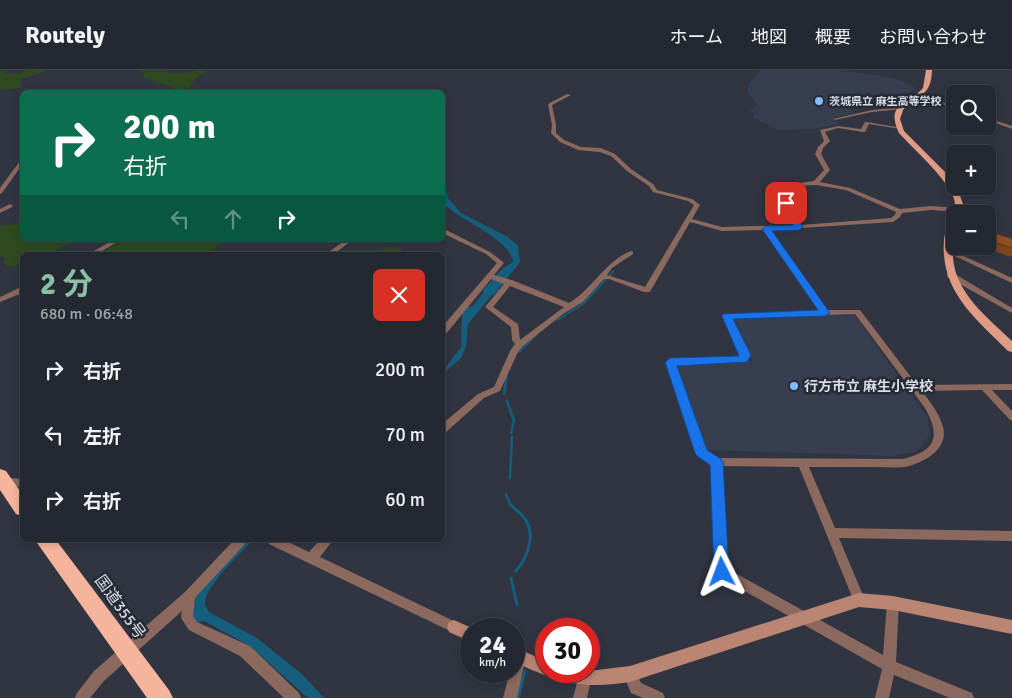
<!DOCTYPE html>
<html lang="ja">
<head>
<meta charset="utf-8">
<style>
	:root { --surface:#242831; --page:#2c3039; --text:#f1f3f6; --muted:#a3a6ab; --line:#41444d; --accent:#8abfa5 }
	body { margin:0; font-family:Signika,"Noto Sans JP",sans-serif; background:var(--page); color:var(--text); height:100vh; display:flex; flex-direction:column; font-size:19px; white-space:nowrap }
	* { box-sizing:border-box; margin:0 }
	p { font-size:16px; color:var(--muted) }
	.icon { flex:none; width:28px; height:28px; fill:none; stroke:currentColor; stroke-width:2; stroke-linecap:round; stroke-linejoin:round }
	.map { position:relative; flex:1; overflow:hidden }
	.panel { position:absolute; left:20px; top:182px; width:425px; height:290px; display:flex; flex-direction:column; background:var(--surface); border-radius:8px; box-shadow:0 2px 8px #0003,0 0 0 1px var(--line) }
	.panel>* { flex:none }
	.hud { position:absolute; left:20px; top:20px; width:425px; height:152px; border-radius:8px; box-shadow:0 2px 8px #0003,0 0 0 1px var(--line); background:#0b6e4f; color:#fff; overflow:hidden }
	.fabs { position:absolute; left:946px; top:15px; display:grid; gap:10px }
	.fabs a { display:grid; place-items:center; width:50px; height:50px; border-radius:8px; background:var(--surface); box-shadow:0 2px 8px #0003,0 0 0 1px var(--line); font-size:25px }
	.speed { position:absolute; left:460px; top:548px; display:flex; gap:10px; font-size:25px; font-weight:700; text-align:center }
	.speed>* { display:grid; place-content:center; width:65px; height:65px; border-radius:50%; background:var(--surface); box-shadow:0 2px 8px #0003,0 0 0 1px var(--line); line-height:1 }
	.speed small { font-size:12px; font-weight:400 }
	.speed .limit { border:8px solid #d22; background:#fff; color:#111 }
	.pin { position:absolute; display:grid; place-items:center; width:42px; height:42px; color:#fff; margin:-21px; border-radius:10px; box-shadow:0 2px 8px #0006 }
	.me { position:absolute; width:55px; margin:-28px; rotate:357deg; stroke-linejoin:round; filter:drop-shadow(0 0 4px #0008) }
	.turn { display:flex; align-items:center; gap:18px; height:105px; padding:0 20px; font-size:22px }
	.turn .icon { width:65px; height:65px; stroke-width:2.5 }
	.turn b { display:block; font-size:35px; line-height:42px }
	.lanes { display:flex; align-items:center; height:48px; padding:0 20px; background:#0003; justify-content:center; gap:25px; direction:ltr }
	.lanes .off { opacity:.35 }
	.round { display:grid; place-items:center; flex:none; width:52px; height:52px; border-radius:8px; background:var(--page) }
	.headline { display:flex; align-items:center; justify-content:space-between; height:85px; padding:0 20px }
	h1 { font-size:30px; font-weight:700; line-height:38px; color:var(--accent) }
	ul { padding:0; list-style:none }
	li { display:flex; align-items:center; gap:15px; height:65px; padding:0 20px }
	li div { flex:1 }
	li b { display:block; font-size:19px }
	li em { font-style:normal }
	header { display:flex; align-items:center; gap:30px; box-sizing:border-box; height:70px; padding:0 25px; background:var(--surface); border-bottom:1px solid var(--line) }
	header strong { font-size:24px }
	nav { display:flex; gap:28px; margin-inline-start:auto; font-size:18px }
	.map>svg:first-child { display:block }
	.built { fill:#373e50 }
	.green { fill:#2f4a21 }
	.water { fill:#165e7e }
	.lines { fill:none; stroke-linecap:round; stroke-linejoin:round }
	.stream-far2 { stroke:#165e7e; stroke-width:2 }
	.stream-far1 { stroke:#165e7e; stroke-width:2.5 }
	.stream { stroke:#165e7e; stroke-width:3 }
	.street { fill:#8b695e; fill-rule:evenodd }
	.secondary { fill:#bb8574; fill-rule:evenodd }
	.primary { fill:#e09b84; fill-rule:evenodd }
	.highway { fill:#f6b49d; fill-rule:evenodd }
	.wall { fill:#7d451d }
	.building { fill:#915022; stroke:#663818 }
	.route { fill:#1a73e8; stroke:#114b97 }
	.poi-dot { fill:#84bcfb; stroke:#272b36; stroke-width:2 }
	.labels { text-anchor:middle; dominant-baseline:central; stroke-width:5; stroke-linejoin:round; paint-order:stroke }
	.far-poi-label { font-size:11px; font-weight:bold; fill:#dadde4; stroke:#272b36; text-anchor:start }
	.poi-label { font-size:14px; font-weight:bold; fill:#dadde4; stroke:#272b36; text-anchor:start }
	.near-street-label { font-size:16px; fill:#dadde4; stroke:#272b36 }
</style>
</head>
<body>
<header>
<strong>Routely</strong>
<nav><a>ホーム</a><a>地図</a><a>概要</a><a>お問い合わせ</a></nav>
</header>
<div class="map">
<svg width="1012" height="628" viewBox="0 0 1012 628">
	<rect width="100%" height="100%" fill="#303541"/>
	<!-- built -->
	<g class="built">
		<polygon points="760,0 839,0 854,2 889,7 902,11 914,17 915,20 893,29 848,38 854,43 834,48 839,54 813,59 779,60 752,47 754,44 750,41 757,35 748,22 748,15"/>
		<polygon points="853,243 928,348 930,365 921,377 914,382 892,386 707,380 674,294 752,291 731,246"/>
	</g>
	<!-- green -->
	<g class="green">
		<polygon points="0,0 6,0 4,3 18,4 26,1 17,0 50,0 22,9 20,11 22,16 20,18 0,20"/>
		<path d="M136,0L168,1L170,3C184,5 194,0 208,0L194,10L190,17L185,19H174L164,14L147,9L144,7L143,2Z"/>
		<polygon points="22,153 22,170 80,170 61,177 49,185 22,185 22,194 8,197 4,193 5,188 0,186 0,156"/>
		<polygon points="123,170 218,170 222,173 211,181 213,185 103,184 102,182"/>
		<polygon points="391,177 401,179 407,185 330,185 340,180 379,180"/>
	</g>
	<!-- water -->
	<g class="water">
		<path d="M442,101L448,128L461,143L508,167L518,176L520,192L495,224L492,225L468,254L466,276L461,288L443,304V301L461,277L462,243L467,237L473,236L484,222L482,221L503,198L513,192C509,167 461,152 443,133Z"/>
		<path d="M246,470H253C242,482 203,518 205,534C206,537 207,539 209,542L257,568L303,605L324,628H308L250,576L204,551L197,552L192,545L194,529Z"/>
	</g>
	<g class="lines">
		<!-- stream-far2 -->
		<g class="stream-far2">
			<polyline points="610,205 613,201"/>
			<polyline points="557,250 583,234 606,209"/>
			<polyline points="519,282 537,264"/>
		</g>
		<!-- stream-far1 -->
		<g class="stream-far1">
			<polyline points="504,324 507,304"/>
			<polyline points="507,331 514,351 511,363"/>
			<polyline points="510,408 512,367"/>
			<polyline points="506,424 511,436"/>
		</g>
		<!-- stream -->
		<g class="stream">
			<path d="M510,434C516,440 523,444 527,452C535,468 527,488 516,501"/>
			<polyline points="511,508 517,535"/>
			<polyline points="518,628 525,601"/>
		</g>
		<!-- street -->
		<g class="street">
			<path d="M567,24L571,25L552,35L556,55V63L564,70L581,77L601,78L615,84L631,99L653,114L657,120L692,129L700,135L692,149L722,157L795,155L782,136L789,125L793,114L814,111L824,100L815,84L818,77L824,71L820,60L838,56L861,59L865,52H867L902,58L900,59L869,54L865,62H863L838,58L825,62L830,71L823,78L821,84L830,100L820,112L850,118L900,139L931,136L957,138L960,140L957,142L931,140L902,143L900,147L893,152L771,160L827,240H860L917,315L1012,314V320H992L1012,341V351L1009,349L982,320L922,321C930,332 940,344 943,357C949,379 924,393 905,397C896,398 885,397 875,397C853,397 831,397 809,397L835,458L1012,461V471L839,468L865,530L863,534L859,536L855,534L799,397L721,396L728,499L883,585L887,533L889,529L893,527L897,529L899,533L896,592L972,623L974,628H950L894,605L889,628H875L882,599L718,506L716,502L711,394L698,386L696,383L666,292L670,289L740,286L723,246L724,244L820,241L764,160L722,161L690,152L650,222H644L609,209H604L583,232L563,244L523,276L518,282L500,321L484,328L445,363L442,364V354L478,324L494,317L510,281L515,274L512,270L511,257L485,237L504,214L491,209L445,265H442V257L497,193L486,184L442,163V158L490,182L503,192L504,193L494,205L512,210L569,233C593,219 605,191 631,181L633,182V184L612,198L607,205L645,217L694,135L688,131L653,122L649,116L627,101L611,86L600,82L578,80L560,72L551,63L552,55L548,34ZM816,115L846,120L896,142L895,145L891,148L801,155L788,136L795,125L797,116ZM510,216L564,237L520,270L518,254L493,237ZM855,244L925,338C941,367 936,381 903,389L718,388L705,381L675,295L746,291L749,285L732,248Z"/>
			<polygon points="915,27 942,32 955,36 955,39 941,34 913,29"/>
			<polygon points="901,37 903,37 903,39 872,42 835,50 833,49 872,40"/>
			<polygon points="988,48 1012,56 1012,59 988,50"/>
			<polygon points="20,91 22,91 22,95 2,123 0,124 0,118"/>
			<polygon points="10,134 13,136 12,137 0,143 0,139"/>
			<polygon points="113,170 121,170 95,185 87,185"/>
			<polygon points="346,170 353,170 332,185 324,185"/>
			<polygon points="946,178 1012,208 1012,213 944,181 943,180"/>
			<polygon points="947,203 953,203 1012,238 1012,243 947,207"/>
			<polygon points="19,218 22,218 22,223 0,232 0,227"/>
			<polygon points="10,408 22,409 22,417 11,416 6,418 2,417 1,414 2,411"/>
			<polygon points="234,470 247,470 245,474 195,528 193,546 197,552 250,576 299,623 301,628 284,628 240,586 189,560 181,548 182,541 104,611 90,628 75,628 77,623 94,601 185,522"/>
			<polygon points="267,470 284,470 309,482 320,470 333,470 320,487 458,553 460,557 458,561 454,563 450,561 269,474"/>
			<polygon points="520,581 525,582 526,587 517,628 503,628 510,601 514,601 514,587 515,582"/>
			<polygon points="630,597 635,599 641,613 663,623 665,628 643,628 631,623 623,604 625,599"/>
			<polygon points="584,603 589,605 591,610 587,628 573,628 579,605"/>
		</g>
		<!-- secondary -->
		<g class="secondary">
			<path d="M859,523L893,526L1012,550V564L893,540L859,537L630,612C581,620 558,612 514,592V577L546,591V601H589L630,596Z"/>
			<polygon points="454,550 474,559 471,559 471,572 449,562 447,557 449,552"/>
		</g>
		<!-- primary -->
		<path class="primary" d="M926,0H932C931,28 918,23 903,40L900,49L904,61L955,112L963,134L960,144H955C955,158 952,172 953,187C955,223 988,248 1012,271V282L1008,281C975,248 940,221 944,170C945,160 955,141 955,134C955,115 912,78 899,63C885,33 907,36 923,18Z"/>
		<!-- highway -->
		<g class="highway">
			<polygon points="0,399 6,401 22,424 22,446 16,444 0,420"/>
			<polygon points="35,470 56,470 169,620 173,628 147,628"/>
		</g>
	</g>
	<!-- wall -->
	<polygon class="wall" points="988,161 1012,169 1012,185 1011,187 980,176 988,176"/>
	<!-- building -->
	<polygon class="building" points="988,161 1012,169 1012,178 988,170"/>
	<!-- route -->
	<polygon class="route" points="783,131 789,131 789,136 803,157 799,160 772,161 830,243 825,246 733,249 751,285 747,292 677,296 707,380 721,389 723,392 729,502 727,507 722,509 716,507 714,502 710,395 697,386 695,383 665,292 670,288 739,286 722,246 723,244 818,240 762,159 767,156 793,155 781,136"/>
	<!-- markers -->
	<g class="poi-dot">
		<circle cx="819" cy="31" r="5"/>
		<circle cx="794" cy="316" r="5"/>
	</g>
	<g class="labels">
		<!-- far-poi labels -->
		<g class="far-poi-label">
			<text x="829" y="31">茨城県立 麻生高等学校</text>
		</g>
		<!-- poi labels -->
		<g class="poi-label">
			<text x="804" y="316">行方市立 麻生小学校</text>
		</g>
		<!-- near-street labels -->
		<g class="near-street-label">
			<text transform="translate(120 537) rotate(54)">国道355号</text>
		</g>
	</g>
</svg>
<div class="fabs">
<a><svg class="icon" aria-label="search" viewBox="0 0 24 24"><circle cx="10" cy="10" r="6"/><path d="M15 15l6 6"/></svg></a>
<a>+</a>
<a>−</a>
</div>
<div class="speed"><div>24<small>km/h</small></div><div class="limit">30</div></div>
<div class="pin" style="left:786px;top:133px;background:#d93025"><svg class="icon" aria-label="arrive" viewBox="0 0 24 24"><path d="M6 21V4h12l-3 4 3 4H6"/></svg></div>
<svg class="me" style="left:722px;top:502px" viewBox="-20 -20 40 40"><path d="M0-17L14 15 0 8-14 15z" fill="#1a73e8" stroke="#fff" stroke-width="4"/></svg>
<div class="hud">
<div class="turn"><svg class="icon" aria-label="right" viewBox="0 0 24 24"><path d="M7 20v-9h11M14 6l5 5-5 5"/></svg><div><b>200 m</b>右折</div></div>
<div class="lanes"><svg class="icon off" aria-label="left" viewBox="0 0 24 24"><path d="M17 20v-9H6M10 6l-5 5 5 5"/></svg><svg class="icon off" aria-label="ahead" viewBox="0 0 24 24"><path d="M12 20V5M6 11l6-6 6 6"/></svg><svg class="icon" aria-label="right" viewBox="0 0 24 24"><path d="M7 20v-9h11M14 6l5 5-5 5"/></svg></div>
</div>
<section class="panel">
<div class="headline"><div><h1>2 分</h1><p>680 m · 06:48</p></div><a class="round" style="background:#d93025;color:#fff"><svg class="icon" aria-label="close" viewBox="0 0 24 24"><path d="M6 6l12 12M18 6L6 18"/></svg></a></div>
<ul>
<li><svg class="icon" aria-label="right" viewBox="0 0 24 24"><path d="M7 20v-9h11M14 6l5 5-5 5"/></svg><div><b>右折</b></div><em>200 m</em></li>
<li><svg class="icon" aria-label="left" viewBox="0 0 24 24"><path d="M17 20v-9H6M10 6l-5 5 5 5"/></svg><div><b>左折</b></div><em>70 m</em></li>
<li><svg class="icon" aria-label="right" viewBox="0 0 24 24"><path d="M7 20v-9h11M14 6l5 5-5 5"/></svg><div><b>右折</b></div><em>60 m</em></li>
</ul>
</section>
</div>
</body>
</html>
